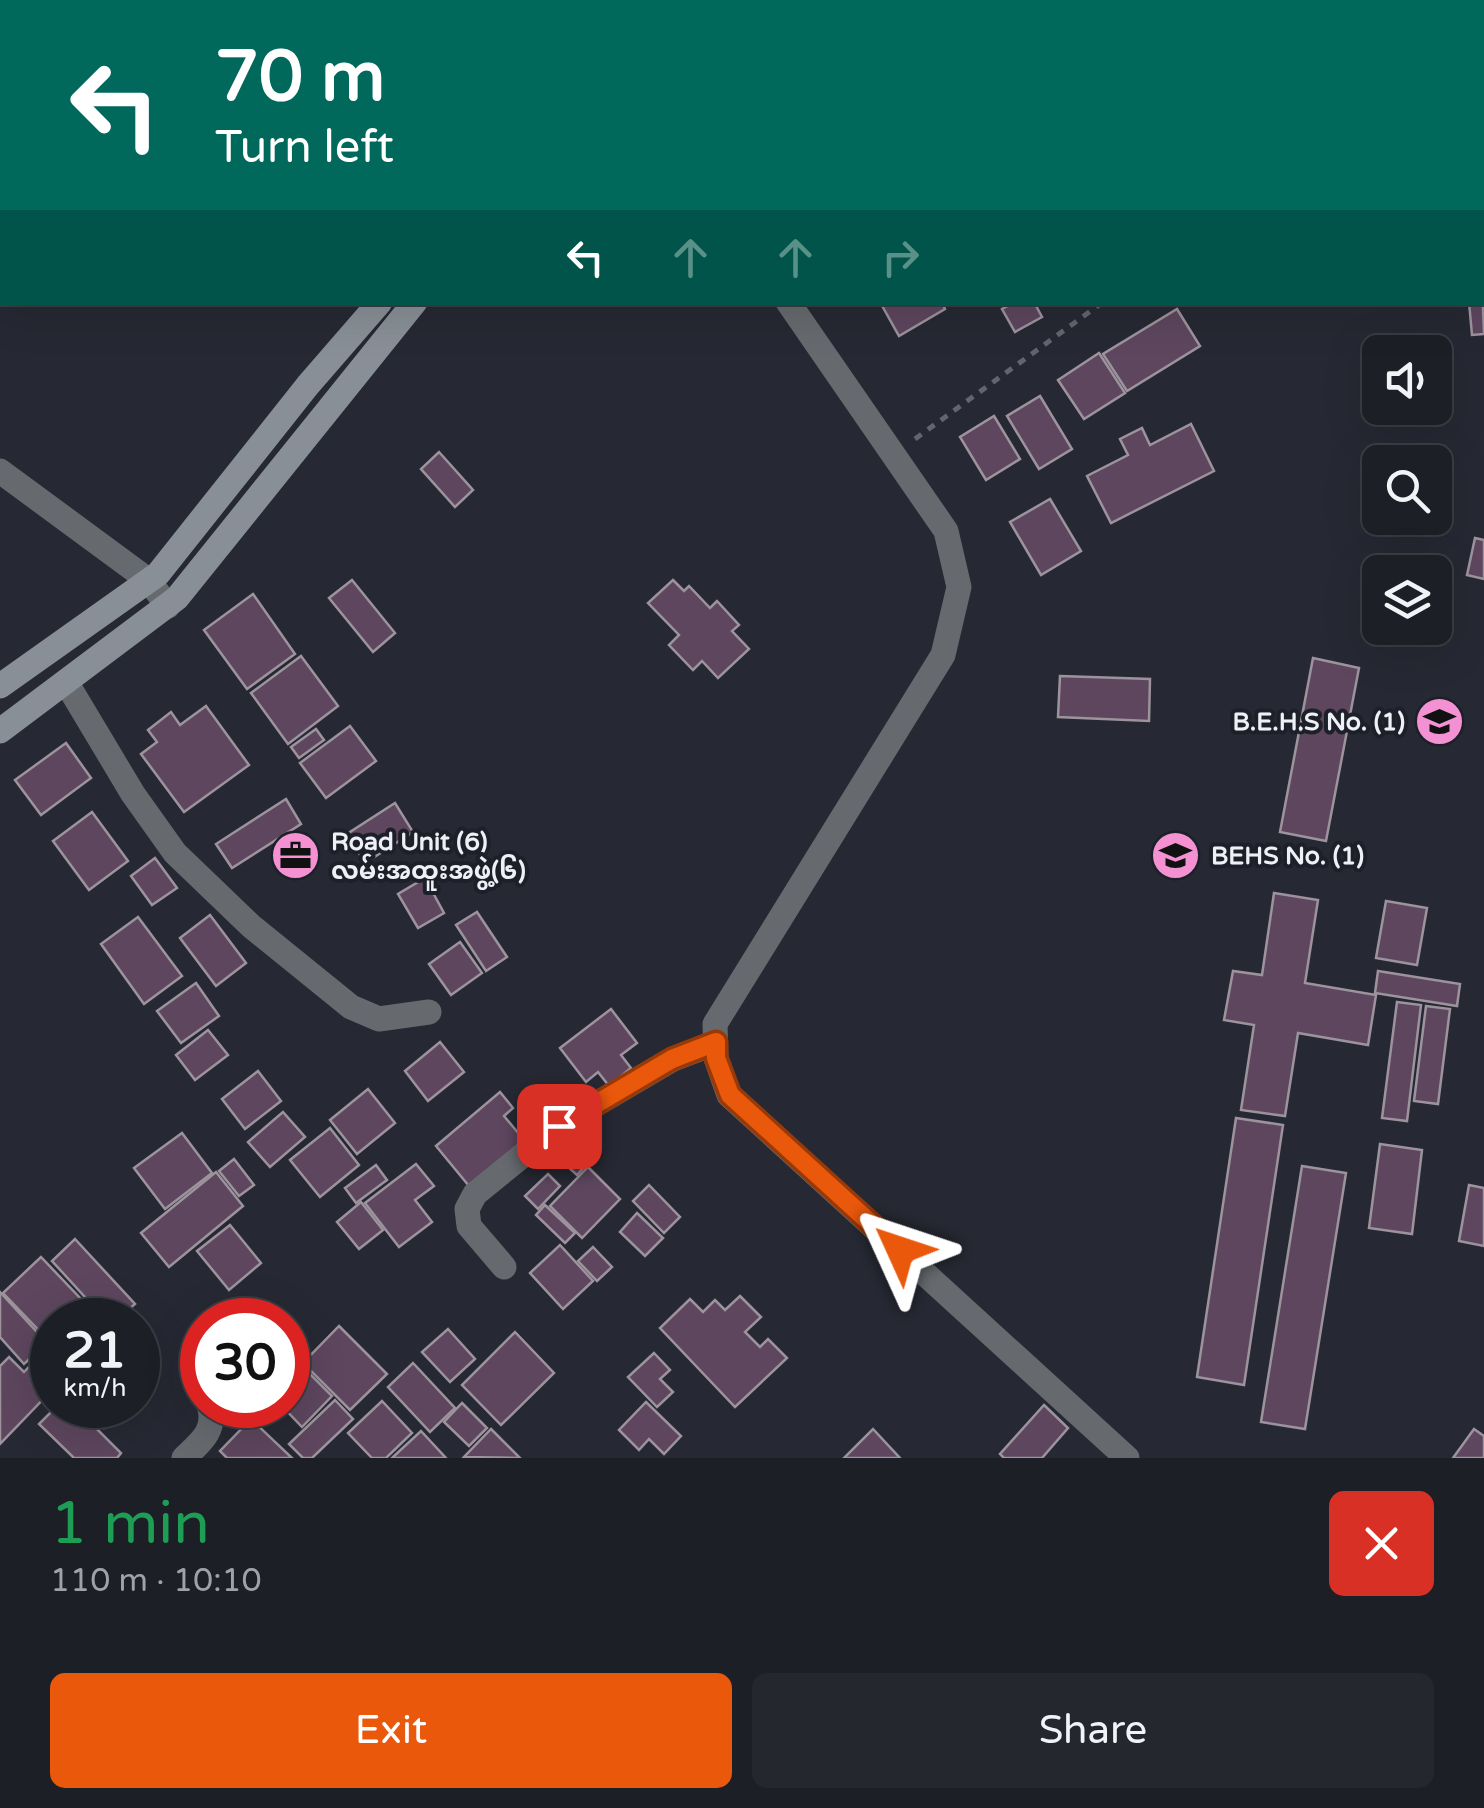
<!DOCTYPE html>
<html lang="en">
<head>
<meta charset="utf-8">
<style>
	:root { --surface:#1c1f26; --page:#25272e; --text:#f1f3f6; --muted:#a0a2a7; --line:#3a3d43; --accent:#ea580c }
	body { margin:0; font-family:"Varela Round","Noto Sans Myanmar",sans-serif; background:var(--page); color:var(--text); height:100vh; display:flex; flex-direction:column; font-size:38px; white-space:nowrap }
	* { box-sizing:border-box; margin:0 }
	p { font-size:32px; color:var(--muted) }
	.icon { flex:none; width:55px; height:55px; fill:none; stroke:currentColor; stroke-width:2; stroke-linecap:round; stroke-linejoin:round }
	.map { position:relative; height:1458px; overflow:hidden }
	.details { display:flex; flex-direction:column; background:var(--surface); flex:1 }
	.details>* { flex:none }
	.guide { position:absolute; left:0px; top:0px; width:1485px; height:305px; box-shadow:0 10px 40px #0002,0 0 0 2px var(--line); background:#00695c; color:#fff; overflow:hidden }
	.fabs { position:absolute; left:1362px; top:335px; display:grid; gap:20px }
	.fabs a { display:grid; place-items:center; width:90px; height:90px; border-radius:15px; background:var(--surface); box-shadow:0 10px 40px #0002,0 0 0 2px var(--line); font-size:50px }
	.speed { position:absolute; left:30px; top:1298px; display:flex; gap:20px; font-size:50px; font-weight:700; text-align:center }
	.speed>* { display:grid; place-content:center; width:130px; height:130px; border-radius:50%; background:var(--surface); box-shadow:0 10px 40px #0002,0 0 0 2px var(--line); line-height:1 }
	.speed small { font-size:25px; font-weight:400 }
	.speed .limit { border:15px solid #d22; background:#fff; color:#111 }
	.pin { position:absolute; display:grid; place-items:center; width:85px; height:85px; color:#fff; margin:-42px; border-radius:20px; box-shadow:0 5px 15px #0006 }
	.me { position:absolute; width:110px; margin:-55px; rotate:312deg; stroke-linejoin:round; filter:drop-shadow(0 0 8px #0008) }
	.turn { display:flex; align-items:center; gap:35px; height:210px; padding:0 50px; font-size:45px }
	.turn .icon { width:130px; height:130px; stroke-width:2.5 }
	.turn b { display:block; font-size:70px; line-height:85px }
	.lanes { display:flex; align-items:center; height:95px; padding:0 50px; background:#0003; justify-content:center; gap:50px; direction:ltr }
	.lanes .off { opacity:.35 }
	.round { display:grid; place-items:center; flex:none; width:105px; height:105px; border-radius:15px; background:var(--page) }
	.summary { display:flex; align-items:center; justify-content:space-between; height:170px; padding:0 50px }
	h1 { font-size:60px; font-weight:600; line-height:75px; color:#1e9e55 }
	.cta { display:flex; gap:20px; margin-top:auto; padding:20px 50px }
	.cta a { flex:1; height:115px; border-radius:15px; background:var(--accent); color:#fff; font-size:40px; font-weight:600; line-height:115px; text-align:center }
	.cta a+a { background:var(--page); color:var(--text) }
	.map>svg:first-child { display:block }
	.building { fill:#5d465e; stroke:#9c939d; stroke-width:2.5 }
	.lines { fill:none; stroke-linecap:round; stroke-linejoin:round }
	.path { stroke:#62656e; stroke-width:5; stroke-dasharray:8 8; stroke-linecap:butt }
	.street { stroke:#666a6e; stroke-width:25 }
	.secondary { stroke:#888f96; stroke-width:25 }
	.route-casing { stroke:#983908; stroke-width:25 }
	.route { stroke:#ea580c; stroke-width:18 }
	.labels { text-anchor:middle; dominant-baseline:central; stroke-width:8; stroke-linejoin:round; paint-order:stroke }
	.poi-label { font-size:25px; font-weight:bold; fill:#eef0f7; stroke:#1d1f29; text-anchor:start }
</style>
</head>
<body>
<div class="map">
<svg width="1484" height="1458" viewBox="0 0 1484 1458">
	<rect width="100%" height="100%" fill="#262933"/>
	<!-- building -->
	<g class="building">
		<polygon points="551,0 669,0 662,2 552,2"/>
		<polygon points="1482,283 1484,334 1472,335 1469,302 1482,302"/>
		<polygon points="880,302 942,302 945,309 899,336"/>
		<polygon points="1015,302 1034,302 1042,317 1015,332 1002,309"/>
		<polygon points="1177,309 1200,346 1127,391 1103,354"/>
		<polygon points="1099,353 1125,393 1084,419 1058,380"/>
		<polygon points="1040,396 1072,449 1039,469 1007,416"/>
		<polygon points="994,416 1020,459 986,480 960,437"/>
		<polygon points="1191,424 1214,471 1111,523 1087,476 1128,455 1120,439 1142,428 1150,445"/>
		<polygon points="439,452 473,490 455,507 421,469"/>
		<polygon points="1050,499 1081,551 1041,575 1010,522"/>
		<polygon points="1475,538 1484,540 1484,579 1467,575"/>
		<polygon points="352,580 395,633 373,652 329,598"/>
		<polygon points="673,580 684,591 689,586 710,608 717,601 739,625 732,631 749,649 718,678 702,661 693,670 669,645 679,635 648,603"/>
		<polygon points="253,594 295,654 247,689 204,630"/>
		<polygon points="301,656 338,706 288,744 251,693"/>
		<polygon points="1313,658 1359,668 1326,841 1280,832"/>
		<polygon points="1060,676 1150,679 1149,721 1058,717"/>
		<polygon points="206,706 249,765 184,812 141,754 157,742 148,730 171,712 180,725"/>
		<polygon points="350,726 376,761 326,798 300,763"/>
		<polygon points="316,729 324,740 299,758 291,747"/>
		<polygon points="66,743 91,778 41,815 15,780"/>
		<polygon points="286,799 301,824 232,868 216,844"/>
		<polygon points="395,803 413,832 365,863 347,834"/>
		<polygon points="92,812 128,861 89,890 53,841"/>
		<polygon points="155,858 177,888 152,905 131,876"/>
		<polygon points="425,878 444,913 418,928 398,894"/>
		<polygon points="1274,893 1318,900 1305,983 1376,995 1368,1045 1298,1033 1285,1116 1241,1110 1254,1025 1224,1020 1233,971 1262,975"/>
		<polygon points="1386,901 1427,908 1417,965 1376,958"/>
		<polygon points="477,912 507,957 486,971 456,925"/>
		<polygon points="210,915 246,963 216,986 180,938"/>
		<polygon points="138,917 182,976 144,1004 101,944"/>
		<polygon points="460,942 482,973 451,995 429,964"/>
		<polygon points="1378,971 1460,984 1457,1006 1375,993"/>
		<polygon points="196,983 219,1016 181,1043 157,1011"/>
		<polygon points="1397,1002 1421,1005 1407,1121 1382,1118"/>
		<polygon points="1426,1006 1450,1009 1438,1104 1414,1101"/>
		<polygon points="611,1009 637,1043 621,1055 631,1068 609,1086 598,1072 586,1082 560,1048"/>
		<polygon points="208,1030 228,1055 195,1080 176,1055"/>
		<polygon points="440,1042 464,1072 428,1101 405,1071"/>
		<polygon points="258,1071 281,1101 245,1129 222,1099"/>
		<polygon points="368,1089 395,1123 357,1154 330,1120"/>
		<polygon points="500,1092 513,1108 504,1116 524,1140 469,1186 436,1146"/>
		<polygon points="283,1112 305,1137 270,1167 248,1142"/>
		<polygon points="1236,1118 1283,1125 1244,1385 1197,1377"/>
		<polygon points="330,1128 359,1165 320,1197 290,1160"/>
		<polygon points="182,1133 212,1173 165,1209 134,1168"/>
		<polygon points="571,1143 590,1160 577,1175 558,1158"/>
		<polygon points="1380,1144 1422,1150 1412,1234 1369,1228"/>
		<polygon points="234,1159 254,1185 239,1196 219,1171"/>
		<polygon points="416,1164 434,1186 415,1200 432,1222 399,1247 365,1203"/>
		<polygon points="376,1165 387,1180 356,1203 345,1188"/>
		<polygon points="1302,1166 1346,1173 1305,1429 1261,1422"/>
		<polygon points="588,1167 620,1199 582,1238 550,1206"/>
		<polygon points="216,1172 243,1206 169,1267 141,1233"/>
		<polygon points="548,1174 560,1186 538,1209 525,1196"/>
		<polygon points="649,1185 680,1217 664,1233 633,1201"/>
		<polygon points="1469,1185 1484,1188 1484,1246 1459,1241"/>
		<polygon points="361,1202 383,1230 359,1249 337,1222"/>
		<polygon points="545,1205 575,1233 565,1243 536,1215"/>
		<polygon points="637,1213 663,1238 645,1256 620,1232"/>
		<polygon points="230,1225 261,1263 229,1290 197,1251"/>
		<polygon points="75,1239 135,1304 117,1320 106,1320 52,1261"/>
		<polygon points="560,1245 593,1281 563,1309 530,1273"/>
		<polygon points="593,1247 612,1267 597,1281 578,1261"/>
		<polygon points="41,1257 101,1320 52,1320 52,1344 3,1293"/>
		<polygon points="0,1292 47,1343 24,1364 0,1337"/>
		<polygon points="740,1296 761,1317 745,1332 760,1347 768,1339 787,1358 735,1407 660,1328 690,1299 703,1312 715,1300 725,1310"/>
		<polygon points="339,1326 387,1374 350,1410 303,1363"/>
		<polygon points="448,1329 475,1359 450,1382 422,1352"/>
		<polygon points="515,1332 554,1373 501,1425 462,1385"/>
		<polygon points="49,1346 52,1350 52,1390 0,1444 0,1366 9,1357 24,1372"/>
		<polygon points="654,1353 670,1370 660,1379 673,1392 657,1407 628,1377"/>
		<polygon points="293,1357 332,1396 302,1427 281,1405 288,1405 288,1363"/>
		<polygon points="413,1363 455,1408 430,1432 388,1387"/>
		<polygon points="335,1400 353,1419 312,1458 303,1458 289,1444"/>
		<polygon points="382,1401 412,1433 386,1458 372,1458 348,1433"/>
		<polygon points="646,1402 681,1436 664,1454 649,1439 639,1450 619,1430"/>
		<polygon points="462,1403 487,1428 469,1446 444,1422"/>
		<polygon points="58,1405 73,1405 121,1453 117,1458 74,1458 39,1424"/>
		<polygon points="83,1405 127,1405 104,1428 82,1407"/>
		<polygon points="1044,1405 1068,1428 1042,1458 1004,1458 1000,1454"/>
		<polygon points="251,1419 292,1458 227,1458 220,1451"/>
		<polygon points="491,1429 520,1458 464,1457"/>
		<polygon points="873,1429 900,1458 844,1458"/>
		<polygon points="1474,1429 1484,1436 1484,1458 1453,1458"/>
		<polygon points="421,1431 446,1458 392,1458"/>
	</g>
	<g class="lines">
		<!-- path -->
		<g class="path">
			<polyline points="1482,104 1484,103"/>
			<polyline points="915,439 1103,302"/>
		</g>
		<!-- street -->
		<g class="street">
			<polyline points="788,302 946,531 959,587 943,655 715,1024 716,1058 729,1095 1127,1458"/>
			<polyline points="0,471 148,580 168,606"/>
			<polyline points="66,682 133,794 175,853 251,926 351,1007 379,1019 429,1012"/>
			<polyline points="504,1267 469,1226 467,1209 475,1194 559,1126 673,1059 715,1043"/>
			<polyline points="202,1371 202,1378"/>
			<path d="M184,1458C201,1442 217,1430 209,1405"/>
		</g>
		<!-- secondary -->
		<g class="secondary">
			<polyline points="844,2 848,0"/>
			<polyline points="902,2 907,0"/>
			<polyline points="0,686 158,574 308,385 380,302"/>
			<polyline points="0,731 177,598 415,302"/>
		</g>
	</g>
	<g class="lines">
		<defs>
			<polyline id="route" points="559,1126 672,1059 716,1042 716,1058 730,1095 900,1250"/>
		</defs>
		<!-- route casing -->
		<use href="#route" class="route-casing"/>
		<!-- route -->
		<use href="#route" class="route"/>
	</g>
	<!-- icons -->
	<defs>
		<symbol id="school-disc" viewBox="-11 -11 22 22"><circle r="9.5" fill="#f491d3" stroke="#1d1f29"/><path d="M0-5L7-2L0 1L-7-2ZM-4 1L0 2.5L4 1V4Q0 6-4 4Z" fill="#111"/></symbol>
		<symbol id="office-disc" viewBox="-11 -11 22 22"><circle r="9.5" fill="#f491d3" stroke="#1d1f29"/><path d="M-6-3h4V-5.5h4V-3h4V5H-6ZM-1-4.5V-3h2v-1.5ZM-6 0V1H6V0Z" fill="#111"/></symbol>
	</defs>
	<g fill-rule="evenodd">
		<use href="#school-disc" x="1412" y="694" width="55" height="55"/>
		<use href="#office-disc" x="268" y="828" width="55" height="55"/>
		<use href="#school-disc" x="1148" y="828" width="55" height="55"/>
	</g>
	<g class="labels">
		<!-- poi labels -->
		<g class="poi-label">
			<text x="1405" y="722" text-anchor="end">B.E.H.S No. (1)</text>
			<text x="331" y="842">Road Unit (6)<tspan x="331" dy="29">လမ်းအထူးအဖွဲ့(၆)</tspan></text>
			<text x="1211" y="856">BEHS No. (1)</text>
		</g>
	</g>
</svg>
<div class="fabs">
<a><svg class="icon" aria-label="sound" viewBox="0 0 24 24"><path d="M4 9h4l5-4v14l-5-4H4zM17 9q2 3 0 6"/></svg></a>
<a><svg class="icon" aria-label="search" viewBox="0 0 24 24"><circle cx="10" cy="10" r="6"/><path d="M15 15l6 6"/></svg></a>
<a><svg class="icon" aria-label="layers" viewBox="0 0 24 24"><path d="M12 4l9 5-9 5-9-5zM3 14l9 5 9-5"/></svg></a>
</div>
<div class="speed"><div>21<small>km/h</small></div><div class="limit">30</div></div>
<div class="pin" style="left:559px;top:1126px;background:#d93025"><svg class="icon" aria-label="arrive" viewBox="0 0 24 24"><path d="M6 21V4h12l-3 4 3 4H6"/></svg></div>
<svg class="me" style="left:900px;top:1250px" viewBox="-20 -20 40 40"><path d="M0-17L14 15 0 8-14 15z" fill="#ea580c" stroke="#fff" stroke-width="4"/></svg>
<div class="guide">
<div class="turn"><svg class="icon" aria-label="left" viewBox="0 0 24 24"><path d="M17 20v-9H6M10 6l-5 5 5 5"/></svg><div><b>70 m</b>Turn left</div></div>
<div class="lanes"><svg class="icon" aria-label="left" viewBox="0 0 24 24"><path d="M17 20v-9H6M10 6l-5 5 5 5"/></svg><svg class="icon off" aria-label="ahead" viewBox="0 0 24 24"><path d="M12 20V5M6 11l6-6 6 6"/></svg><svg class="icon off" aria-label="ahead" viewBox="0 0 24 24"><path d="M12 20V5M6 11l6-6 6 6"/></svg><svg class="icon off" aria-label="right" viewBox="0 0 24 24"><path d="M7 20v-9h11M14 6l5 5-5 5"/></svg></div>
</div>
</div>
<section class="details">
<div class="summary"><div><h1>1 min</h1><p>110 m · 10:10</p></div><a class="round" style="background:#d93025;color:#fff"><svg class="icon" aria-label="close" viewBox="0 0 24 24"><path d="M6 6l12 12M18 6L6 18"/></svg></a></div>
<div class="cta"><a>Exit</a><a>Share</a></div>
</section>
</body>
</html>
